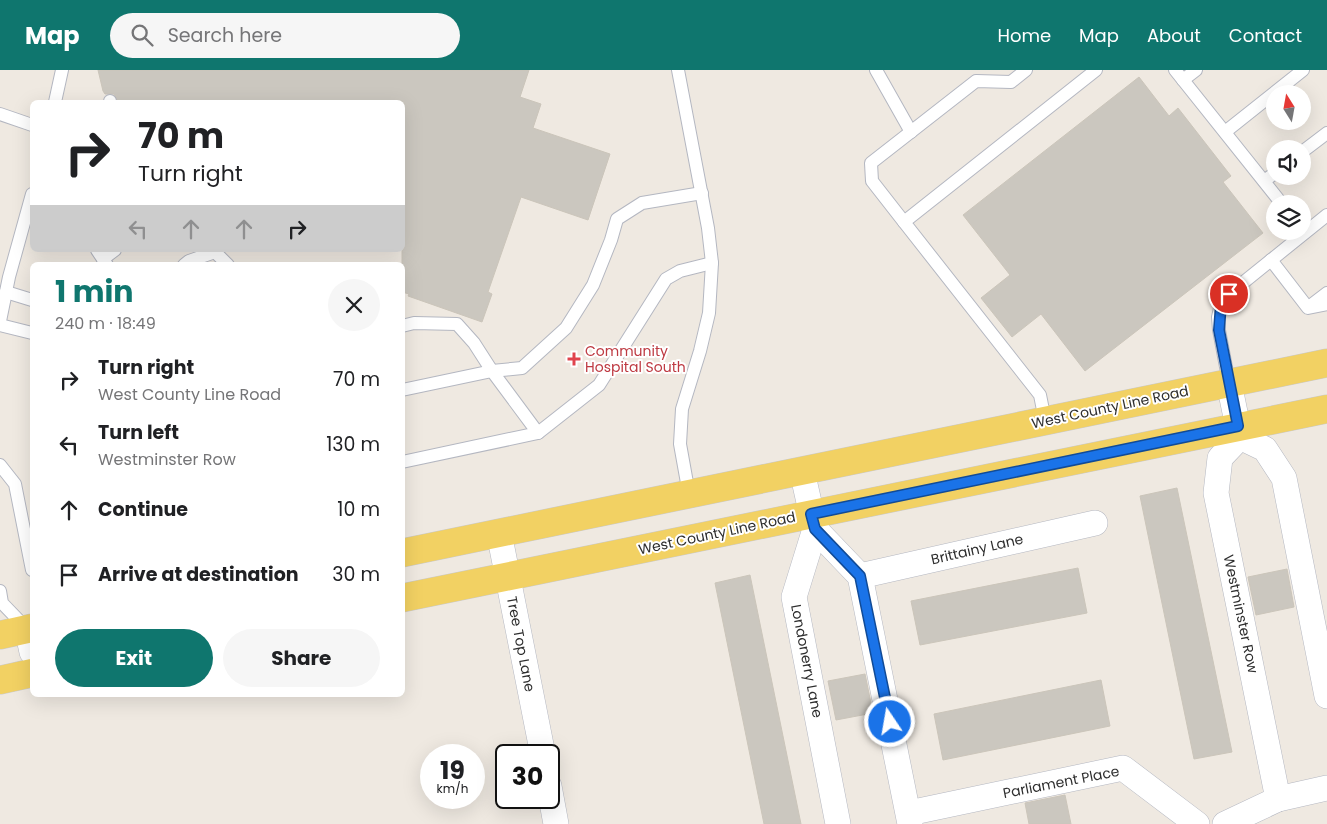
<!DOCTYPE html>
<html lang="en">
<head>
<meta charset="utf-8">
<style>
	:root { --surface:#fff; --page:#f6f6f6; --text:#202124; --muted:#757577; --accent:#0f766e }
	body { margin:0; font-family:Poppins,sans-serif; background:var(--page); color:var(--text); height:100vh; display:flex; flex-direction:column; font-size:19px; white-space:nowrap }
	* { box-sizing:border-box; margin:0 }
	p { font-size:16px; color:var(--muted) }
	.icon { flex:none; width:28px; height:28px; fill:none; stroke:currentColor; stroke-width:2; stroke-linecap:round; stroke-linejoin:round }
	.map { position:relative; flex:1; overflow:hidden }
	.sheet { position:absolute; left:30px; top:192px; width:375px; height:435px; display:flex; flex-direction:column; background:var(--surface); border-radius:8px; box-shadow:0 5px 20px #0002 }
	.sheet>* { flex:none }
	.banner { position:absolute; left:30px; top:30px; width:375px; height:152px; border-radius:8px; box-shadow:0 5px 20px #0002; background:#fff; color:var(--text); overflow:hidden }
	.needle { width:32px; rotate:349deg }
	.tools { position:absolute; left:1266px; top:15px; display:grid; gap:10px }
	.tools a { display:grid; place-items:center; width:45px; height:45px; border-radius:50%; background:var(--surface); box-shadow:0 5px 20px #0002; font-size:25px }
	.speed { position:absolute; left:420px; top:674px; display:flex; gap:10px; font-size:25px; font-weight:700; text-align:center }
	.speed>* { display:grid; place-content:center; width:65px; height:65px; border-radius:50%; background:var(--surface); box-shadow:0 5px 20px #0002; line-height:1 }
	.speed small { font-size:12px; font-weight:400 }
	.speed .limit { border:2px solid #111; border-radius:8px; background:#fff; color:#111 }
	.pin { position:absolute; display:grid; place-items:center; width:42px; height:42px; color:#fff; margin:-21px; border:2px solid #fff; border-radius:50%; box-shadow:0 1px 5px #0007 }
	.me { position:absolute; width:55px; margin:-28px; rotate:348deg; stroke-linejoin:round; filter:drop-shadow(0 0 4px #0008) }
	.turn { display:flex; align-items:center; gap:18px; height:105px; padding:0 25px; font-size:22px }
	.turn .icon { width:65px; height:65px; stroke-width:2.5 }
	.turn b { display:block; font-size:35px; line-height:42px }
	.lanes { display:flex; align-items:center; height:48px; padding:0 25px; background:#0003; justify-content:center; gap:25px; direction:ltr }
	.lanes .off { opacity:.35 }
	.round { display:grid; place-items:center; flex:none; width:52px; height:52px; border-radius:26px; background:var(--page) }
	.head { display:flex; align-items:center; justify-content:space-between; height:85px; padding:0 25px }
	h1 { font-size:30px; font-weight:700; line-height:38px; color:var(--accent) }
	.button { display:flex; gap:10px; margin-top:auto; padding:10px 25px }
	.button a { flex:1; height:58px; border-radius:30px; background:var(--accent); color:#fff; font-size:20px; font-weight:700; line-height:58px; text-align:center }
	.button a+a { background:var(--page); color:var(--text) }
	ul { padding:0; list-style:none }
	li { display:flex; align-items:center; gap:15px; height:65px; padding:0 25px }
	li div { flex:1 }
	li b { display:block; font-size:19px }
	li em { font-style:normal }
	header { display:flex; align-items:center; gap:30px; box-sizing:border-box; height:70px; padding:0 25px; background:var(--accent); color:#fff }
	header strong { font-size:24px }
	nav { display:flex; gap:28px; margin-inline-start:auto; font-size:18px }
	.search { width:350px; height:45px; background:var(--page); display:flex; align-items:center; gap:12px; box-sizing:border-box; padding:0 18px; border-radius:28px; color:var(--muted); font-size:19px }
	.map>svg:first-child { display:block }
	.building { fill:#cbc7bf; stroke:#cbc5ba }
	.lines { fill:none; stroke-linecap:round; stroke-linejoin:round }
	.lane-casing { stroke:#b4b7c1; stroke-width:14 }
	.street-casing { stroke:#b4b7c1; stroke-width:26 }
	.primary-casing { stroke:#c9c9c9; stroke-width:29 }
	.lane { stroke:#fff; stroke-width:12 }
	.street { stroke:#fff; stroke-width:25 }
	.primary { stroke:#f2d163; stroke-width:28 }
	.route-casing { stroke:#114b97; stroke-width:12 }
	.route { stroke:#1a73e8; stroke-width:9 }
	.health-dot { fill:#e0444e; stroke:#fff; stroke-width:2 }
	.labels { text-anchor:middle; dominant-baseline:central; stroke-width:4; stroke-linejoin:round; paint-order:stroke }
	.health-label { font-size:14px; fill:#be3a42; stroke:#fff; text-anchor:start }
	.street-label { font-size:14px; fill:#2e2e2e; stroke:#fff }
</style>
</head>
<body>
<header>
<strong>Map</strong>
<div class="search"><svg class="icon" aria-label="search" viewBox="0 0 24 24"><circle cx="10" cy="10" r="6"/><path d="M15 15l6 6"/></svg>Search here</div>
<nav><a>Home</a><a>Map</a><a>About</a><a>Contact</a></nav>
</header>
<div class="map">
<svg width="1327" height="754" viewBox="0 0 1327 754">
	<rect width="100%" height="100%" fill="#efe9e1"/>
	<!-- building -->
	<g class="building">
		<polygon points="98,0 529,0 520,27 541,34 533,58 610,84 588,150 521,127 488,222 492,224 482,252 408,226 409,224 402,222 402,32 118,32 114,24 105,24 103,21"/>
		<polygon points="1139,7 1169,46 1178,38 1231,106 1223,112 1263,163 1085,301 1041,244 1012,267 981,228 1010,205 963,145"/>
		<polygon points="1177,418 1232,682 1194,689 1140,426"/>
		<polygon points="1078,498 1087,543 920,575 911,531"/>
		<polygon points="1287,499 1294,537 1256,545 1248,507"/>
		<polygon points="750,505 801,754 764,754 715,513"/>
		<polygon points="865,604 873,643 836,650 828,611"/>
		<polygon points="1101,610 1110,656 943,690 934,644"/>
		<polygon points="1065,725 1071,754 1029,754 1025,733"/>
	</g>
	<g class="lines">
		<defs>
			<g id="lane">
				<polyline points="678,0 708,158 712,193 709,243 700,281 682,339 680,374 689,424"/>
				<polyline points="876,0 911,62"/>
				<polyline points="1175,0 1282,134"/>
				<polyline points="1183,10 1196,0"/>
				<polyline points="55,32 62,0"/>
				<polyline points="110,32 110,31"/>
				<polyline points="0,44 32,55"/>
				<polyline points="1225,62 1303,0"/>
				<polyline points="1302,82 1327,63"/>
				<polyline points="1264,111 1275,103"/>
				<polyline points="904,152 872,111 871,93 976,11 1011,12 1026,0"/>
				<polyline points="97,180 107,195"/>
				<polyline points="103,189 115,180"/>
				<polyline points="1271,190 1308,238 1327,234"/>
				<polyline points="184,195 189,191 215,182 228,195"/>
				<polyline points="6,222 32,230"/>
				<polyline points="1310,236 1327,223"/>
				<polyline points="0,251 9,207 32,124"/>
				<polyline points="0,255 32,263"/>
				<polyline points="402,256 414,253 457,254 474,273 492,301 522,298 566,258 593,215 611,170 617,149 642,133 702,123"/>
				<polyline points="1229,313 1219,260 1218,247 1221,234 1229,224 1327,145"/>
				<polyline points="402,320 492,301 538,363"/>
				<polyline points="1045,350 1040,325 904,152 1096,0"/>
				<polyline points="402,392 538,363 599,315 666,209 680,201 712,193"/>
				<polyline points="0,395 15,414 32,500"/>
				<polyline points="0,521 2,533 27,559"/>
			</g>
			<g id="street">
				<polyline points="1229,313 1240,367"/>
				<polyline points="1240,367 1220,388 1216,423 1278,729"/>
				<polyline points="1240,367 1265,379 1284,408 1327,626"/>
				<polyline points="802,401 815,459 794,527 838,754"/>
				<polyline points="815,459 860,506 910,754"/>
				<polyline points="499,463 543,685"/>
				<polyline points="860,506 1095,453"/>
				<polyline points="27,559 32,582"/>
				<polyline points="549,716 556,754"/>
				<polyline points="909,743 1123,698 1197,754"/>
				<polyline points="1225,754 1278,729 1327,718"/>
			</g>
			<g id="primary">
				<polyline points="402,483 1327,293"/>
				<polyline points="402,528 1327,339"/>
				<polyline points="0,565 32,558"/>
				<polyline points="0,610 32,603"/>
			</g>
		</defs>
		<!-- lane casing -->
		<use href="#lane" class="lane-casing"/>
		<!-- street casing -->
		<use href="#street" class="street-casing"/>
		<!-- primary casing -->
		<use href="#primary" class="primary-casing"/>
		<!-- lane -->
		<use href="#lane" class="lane"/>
		<!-- street -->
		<use href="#street" class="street"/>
		<!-- primary -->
		<use href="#primary" class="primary"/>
	</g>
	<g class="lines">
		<defs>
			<polyline id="route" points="890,652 860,506 815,459 811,444 1238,356 1219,260 1221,234 1229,224"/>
		</defs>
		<!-- route casing -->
		<use href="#route" class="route-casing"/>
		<!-- route -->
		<use href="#route" class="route"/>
	</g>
	<!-- markers -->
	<path class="health-dot" d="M571.5 281.5h5v5h5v5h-5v5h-5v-5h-5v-5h5z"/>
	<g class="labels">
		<!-- health labels -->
		<g class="health-label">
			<text x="585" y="281">Community<tspan x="585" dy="16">Hospital South</tspan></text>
		</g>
		<!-- street labels -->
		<g class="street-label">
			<text transform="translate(1110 337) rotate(-12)">West County Line Road</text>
			<text transform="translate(717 463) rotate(-12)">West County Line Road</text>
			<text transform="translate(977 479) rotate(-13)">Brittainy Lane</text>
			<text transform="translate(1241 544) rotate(78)">Westminster Row</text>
			<text transform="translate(521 574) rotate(79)">Tree Top Lane</text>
			<text transform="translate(807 591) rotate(79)">Londonerry Lane</text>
			<text transform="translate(1061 712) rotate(-11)">Parliament Place</text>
		</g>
	</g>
</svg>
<div class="tools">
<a><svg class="needle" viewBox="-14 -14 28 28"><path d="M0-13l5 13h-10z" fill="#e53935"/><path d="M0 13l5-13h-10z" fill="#757577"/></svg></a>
<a><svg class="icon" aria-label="sound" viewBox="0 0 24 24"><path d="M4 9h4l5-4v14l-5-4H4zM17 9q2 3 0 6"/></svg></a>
<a><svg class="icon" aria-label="layers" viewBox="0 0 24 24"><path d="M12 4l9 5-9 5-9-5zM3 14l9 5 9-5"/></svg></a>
</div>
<div class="speed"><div>19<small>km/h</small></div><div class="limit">30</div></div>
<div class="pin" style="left:1229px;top:224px;background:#d93025"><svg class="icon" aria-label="arrive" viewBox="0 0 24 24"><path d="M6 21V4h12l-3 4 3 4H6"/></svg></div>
<svg class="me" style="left:890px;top:652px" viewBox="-20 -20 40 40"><circle r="17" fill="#1a73e8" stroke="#fff" stroke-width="3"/><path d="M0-11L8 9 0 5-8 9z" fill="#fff"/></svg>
<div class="banner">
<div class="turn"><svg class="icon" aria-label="right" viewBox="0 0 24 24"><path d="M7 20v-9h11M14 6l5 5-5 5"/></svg><div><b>70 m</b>Turn right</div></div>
<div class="lanes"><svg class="icon off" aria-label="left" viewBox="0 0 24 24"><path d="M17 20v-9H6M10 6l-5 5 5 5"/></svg><svg class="icon off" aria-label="ahead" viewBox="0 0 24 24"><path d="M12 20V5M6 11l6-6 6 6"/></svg><svg class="icon off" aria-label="ahead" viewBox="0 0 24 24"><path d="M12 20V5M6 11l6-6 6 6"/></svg><svg class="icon" aria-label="right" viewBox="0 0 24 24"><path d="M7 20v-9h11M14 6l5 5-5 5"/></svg></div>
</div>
<section class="sheet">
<div class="head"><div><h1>1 min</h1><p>240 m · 18:49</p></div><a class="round"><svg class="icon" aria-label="close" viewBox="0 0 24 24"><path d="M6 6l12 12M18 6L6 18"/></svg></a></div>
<ul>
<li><svg class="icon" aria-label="right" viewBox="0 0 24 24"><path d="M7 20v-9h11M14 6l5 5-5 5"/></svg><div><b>Turn right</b><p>West County Line Road</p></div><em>70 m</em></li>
<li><svg class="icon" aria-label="left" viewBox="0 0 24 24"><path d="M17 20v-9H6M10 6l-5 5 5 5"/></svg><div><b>Turn left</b><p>Westminster Row</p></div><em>130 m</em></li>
<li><svg class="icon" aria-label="ahead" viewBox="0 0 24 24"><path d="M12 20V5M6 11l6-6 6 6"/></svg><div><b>Continue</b></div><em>10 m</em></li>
<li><svg class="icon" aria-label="arrive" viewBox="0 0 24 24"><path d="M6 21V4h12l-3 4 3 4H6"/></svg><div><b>Arrive at destination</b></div><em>30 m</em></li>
</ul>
<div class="button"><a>Exit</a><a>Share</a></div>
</section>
</div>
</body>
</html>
